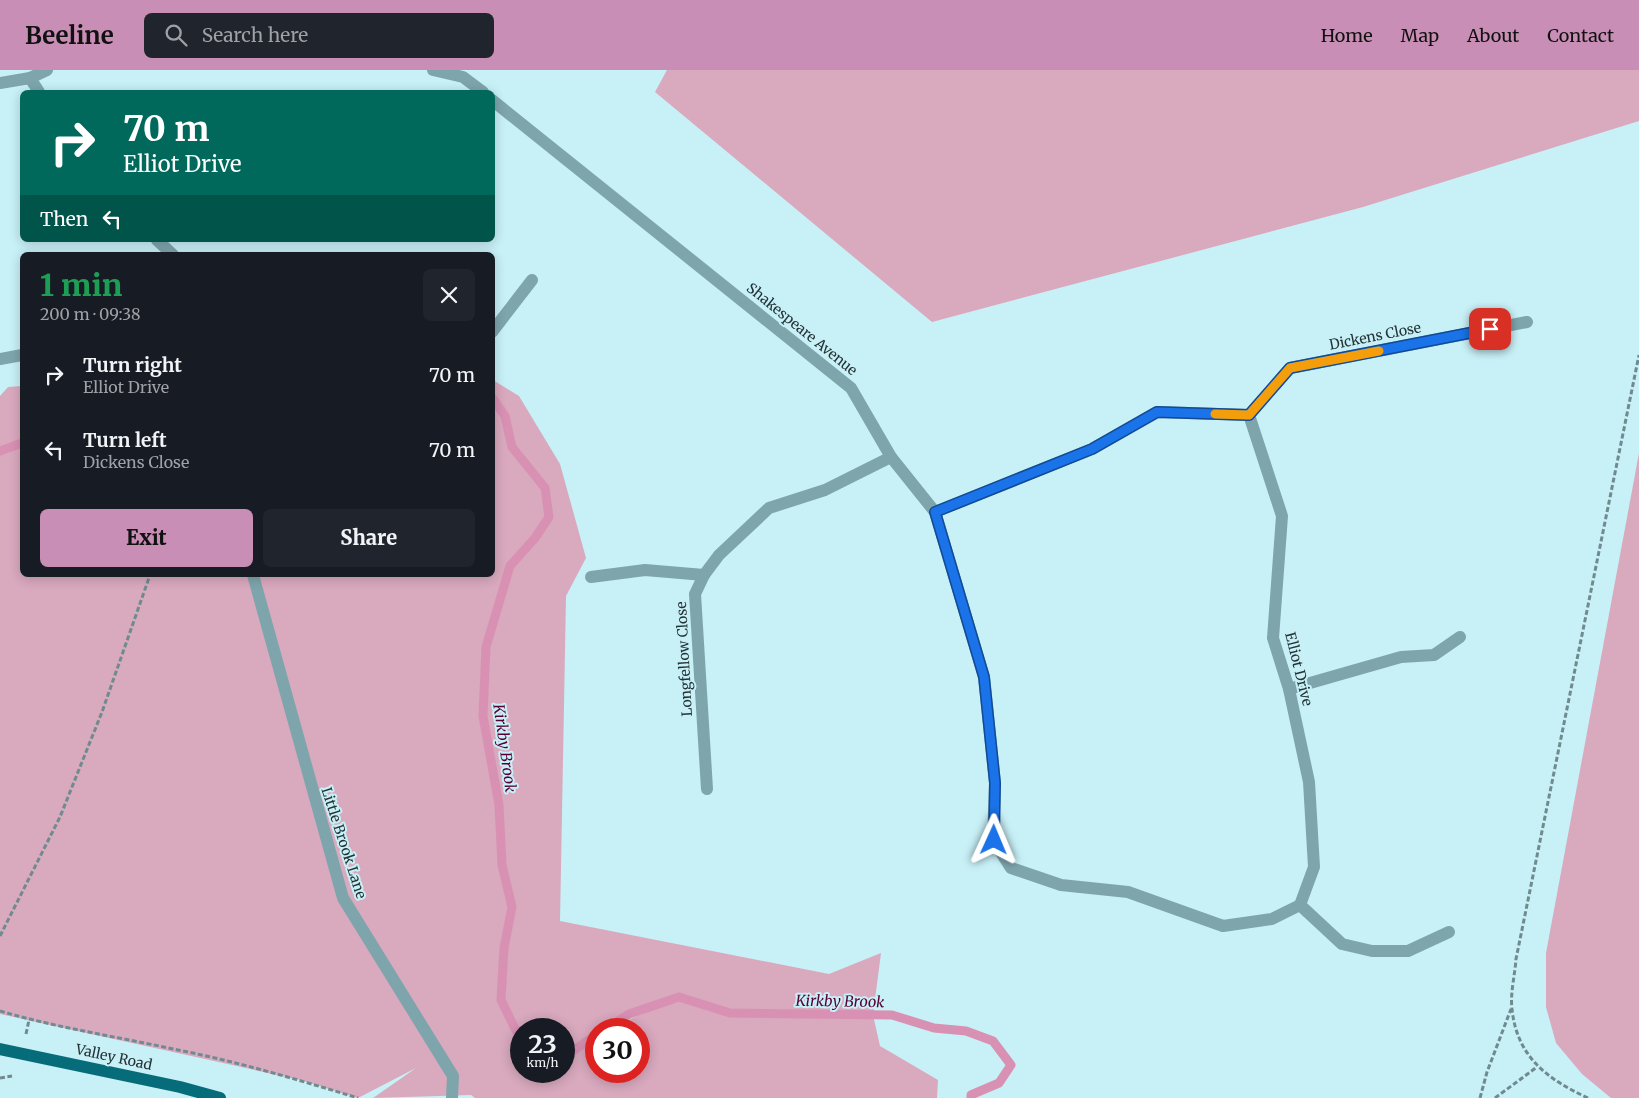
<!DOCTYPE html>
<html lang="en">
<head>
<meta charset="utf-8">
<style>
	:root { --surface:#171b24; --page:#20242c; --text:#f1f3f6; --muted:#9ea1a6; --accent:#c98eb5 }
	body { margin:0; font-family:Merriweather,serif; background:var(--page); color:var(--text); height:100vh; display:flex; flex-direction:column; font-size:19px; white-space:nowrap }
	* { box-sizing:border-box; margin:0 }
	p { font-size:16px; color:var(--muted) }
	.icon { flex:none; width:28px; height:28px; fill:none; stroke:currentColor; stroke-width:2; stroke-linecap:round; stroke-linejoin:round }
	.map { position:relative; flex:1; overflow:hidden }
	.panel { position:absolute; left:20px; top:182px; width:475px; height:325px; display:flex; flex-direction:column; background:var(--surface); border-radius:8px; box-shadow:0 2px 12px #0003 }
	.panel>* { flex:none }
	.hud { position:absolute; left:20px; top:20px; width:475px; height:152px; border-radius:8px; box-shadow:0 2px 12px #0003; background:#00695c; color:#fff; overflow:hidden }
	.speed { position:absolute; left:510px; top:948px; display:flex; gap:10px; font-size:25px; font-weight:700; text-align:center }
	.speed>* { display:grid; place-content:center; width:65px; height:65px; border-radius:50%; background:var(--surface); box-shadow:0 2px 12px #0003; line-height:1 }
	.speed small { font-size:12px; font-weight:400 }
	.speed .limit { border:8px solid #d22; background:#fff; color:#111 }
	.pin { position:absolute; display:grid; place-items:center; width:42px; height:42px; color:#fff; margin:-21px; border-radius:10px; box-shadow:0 2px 8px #0006 }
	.me { position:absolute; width:55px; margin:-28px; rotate:1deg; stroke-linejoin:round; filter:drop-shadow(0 0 4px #0008) }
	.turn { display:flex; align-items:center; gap:18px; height:105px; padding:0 20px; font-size:22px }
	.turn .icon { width:65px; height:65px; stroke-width:2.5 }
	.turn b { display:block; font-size:35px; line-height:42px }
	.then { display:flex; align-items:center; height:48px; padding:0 20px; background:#0003; gap:10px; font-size:19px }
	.round { display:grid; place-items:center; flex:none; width:52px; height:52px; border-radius:8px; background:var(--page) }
	.headline { display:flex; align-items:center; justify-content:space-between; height:85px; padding:0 20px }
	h1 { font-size:30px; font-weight:800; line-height:38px; color:#1e9e55 }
	.action { display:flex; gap:10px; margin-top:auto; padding:10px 20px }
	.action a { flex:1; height:58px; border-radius:8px; background:var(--accent); color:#111; font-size:20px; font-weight:800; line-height:58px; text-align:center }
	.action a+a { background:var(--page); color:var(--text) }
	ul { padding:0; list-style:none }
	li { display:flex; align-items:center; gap:15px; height:75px; padding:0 20px }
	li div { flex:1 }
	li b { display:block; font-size:19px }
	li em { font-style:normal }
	header { display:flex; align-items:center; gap:30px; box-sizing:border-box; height:70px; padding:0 25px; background:var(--accent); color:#111 }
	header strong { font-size:24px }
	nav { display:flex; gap:28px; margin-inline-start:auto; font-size:18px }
	.search { width:350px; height:45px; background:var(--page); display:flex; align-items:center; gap:12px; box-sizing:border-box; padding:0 18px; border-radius:8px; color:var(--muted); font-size:19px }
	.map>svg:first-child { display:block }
	.green { fill:#d9a9be; fill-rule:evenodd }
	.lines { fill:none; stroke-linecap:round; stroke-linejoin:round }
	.stream { stroke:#d991b3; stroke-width:9 }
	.path { stroke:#708b8f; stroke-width:3; stroke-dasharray:5 2.5; stroke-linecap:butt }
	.lane { stroke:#7ea5ac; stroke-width:12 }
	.street { stroke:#7ea5ac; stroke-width:12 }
	.primary { stroke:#076c79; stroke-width:12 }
	.route-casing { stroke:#114b97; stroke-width:12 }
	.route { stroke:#1a73e8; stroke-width:9 }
	.slow { stroke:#f59e0b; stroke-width:9 }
	.labels { text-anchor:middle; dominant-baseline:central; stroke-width:4; stroke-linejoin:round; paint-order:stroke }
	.street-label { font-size:14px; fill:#233235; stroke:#c8f0f7 }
	.water-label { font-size:15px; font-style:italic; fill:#560035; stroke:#c8f0f7 }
</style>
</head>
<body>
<header>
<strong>Beeline</strong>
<div class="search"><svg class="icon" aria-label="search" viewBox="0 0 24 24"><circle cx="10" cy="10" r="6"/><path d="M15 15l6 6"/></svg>Search here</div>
<nav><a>Home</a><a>Map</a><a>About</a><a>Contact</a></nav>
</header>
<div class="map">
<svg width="1639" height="1028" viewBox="0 0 1639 1028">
	<rect width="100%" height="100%" fill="#c8f0f7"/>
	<!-- green -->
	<g class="green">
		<polygon points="667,0 1639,0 1639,51 1363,137 932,252 655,22"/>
		<path d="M493,310L519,326L560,394L586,488L566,526L560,851L829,904L881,883L873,945L880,976L938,1010L937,1028H475L471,1025L373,1028L416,998L358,1028L300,1010L0,944V326L8,317L22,316V505H492ZM671,930L609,959H639V1001H596V959H606L629,944ZM521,959H564V1001H521Z"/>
		<polygon points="1639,383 1639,1028 1611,1028 1582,1004 1556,973 1546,937 1546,883"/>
	</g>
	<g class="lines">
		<!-- stream -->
		<g class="stream">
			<polyline points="492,327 505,346 512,377 545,418 549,447 535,468 510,496 486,577 483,646 499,735 502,795 512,837 504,878 501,930 521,971"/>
			<polyline points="0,381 22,373"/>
			<polyline points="606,959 629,944 679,927 730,943 892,945 934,958 966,961 993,971 1011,995 999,1013 971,1025 971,1028"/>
			<polyline points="564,987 596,965"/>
		</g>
		<!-- path -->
		<g class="path">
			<polyline points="0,866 60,747 102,642 150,505"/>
			<path d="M0,941C58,958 119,967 178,980C239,992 299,1010 358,1028"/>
			<polyline points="26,964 29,950"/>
			<polyline points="0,1008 12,1006"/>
			<polyline points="1480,1028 1487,1002 1511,939"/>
			<polyline points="1495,1028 1537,997"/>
			<path d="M1588,1028C1547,1009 1517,987 1512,939C1510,923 1515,905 1516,889L1639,285"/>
		</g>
		<!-- lane -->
		<polyline class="lane" points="591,507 645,500 704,505"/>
		<!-- street -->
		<g class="street">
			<polyline points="433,0 463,7 483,22"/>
			<polyline points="30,8 39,22"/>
			<polyline points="0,13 30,8 47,0"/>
			<polyline points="492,30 851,318 891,387 935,442 984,607 995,713 993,770 1011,798 1061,815 1128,822 1223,856 1272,849 1300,835 1314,797 1309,712 1289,619 1273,568 1282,446 1249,345 1157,342 1092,379 935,442"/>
			<polyline points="157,170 173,185"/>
			<polyline points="492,262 532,210"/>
			<polyline points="0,289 22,285"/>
			<polyline points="1249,345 1290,298 1527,252"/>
			<polyline points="253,505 343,828 453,1006 452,1028"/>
			<polyline points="1289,619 1401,587 1434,585 1460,567"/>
			<polyline points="707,719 695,524 704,505 719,485 769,438 825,420 891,387"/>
			<polyline points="1300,835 1342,874 1372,881 1408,881 1449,862"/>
		</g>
		<!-- primary -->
		<polyline class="primary" points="0,979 180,1017 220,1028"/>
	</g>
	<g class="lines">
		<defs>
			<polyline id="route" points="994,770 995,713 984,607 935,442 1092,379 1157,342 1249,345 1290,298 1490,259"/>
		</defs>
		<!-- route casing -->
		<use href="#route" class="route-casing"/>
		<!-- route -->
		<use href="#route" class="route"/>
		<!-- slow -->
		<polyline class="slow" points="1215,344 1249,345 1290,298 1379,281"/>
	</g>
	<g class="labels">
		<!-- street labels -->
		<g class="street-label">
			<text transform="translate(802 259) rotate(39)">Shakespeare Avenue</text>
			<text transform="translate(1375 266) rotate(-11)">Dickens Close</text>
			<text transform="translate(684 589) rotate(-93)">Longfellow Close</text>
			<text transform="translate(1299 599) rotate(76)">Elliot Drive</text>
			<text transform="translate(344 773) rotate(72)">Little Brook Lane</text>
			<text transform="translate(114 987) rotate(12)">Valley Road</text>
		</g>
		<!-- water labels -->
		<g class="water-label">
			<text transform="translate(505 678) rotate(82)">Kirkby Brook</text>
			<text transform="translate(840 931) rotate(1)">Kirkby Brook</text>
		</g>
	</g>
</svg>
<div class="speed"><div>23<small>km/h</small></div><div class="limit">30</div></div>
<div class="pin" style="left:1490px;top:259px;background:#d93025"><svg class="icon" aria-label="arrive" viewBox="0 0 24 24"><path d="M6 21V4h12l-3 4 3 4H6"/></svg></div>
<svg class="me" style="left:994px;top:770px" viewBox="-20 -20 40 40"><path d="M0-17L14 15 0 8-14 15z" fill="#1a73e8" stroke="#fff" stroke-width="4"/></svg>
<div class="hud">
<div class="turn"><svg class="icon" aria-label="right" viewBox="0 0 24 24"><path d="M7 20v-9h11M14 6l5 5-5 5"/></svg><div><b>70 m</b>Elliot Drive</div></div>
<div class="then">Then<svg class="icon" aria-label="left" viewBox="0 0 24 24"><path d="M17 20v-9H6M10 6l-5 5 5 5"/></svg></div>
</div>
<section class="panel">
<div class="headline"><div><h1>1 min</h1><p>200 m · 09:38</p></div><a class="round"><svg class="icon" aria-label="close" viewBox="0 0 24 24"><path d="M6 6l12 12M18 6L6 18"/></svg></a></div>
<ul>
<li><svg class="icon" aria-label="right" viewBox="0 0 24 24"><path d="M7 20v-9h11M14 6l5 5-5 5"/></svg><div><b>Turn right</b><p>Elliot Drive</p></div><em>70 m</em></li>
<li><svg class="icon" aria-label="left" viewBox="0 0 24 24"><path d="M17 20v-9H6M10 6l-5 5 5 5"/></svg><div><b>Turn left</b><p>Dickens Close</p></div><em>70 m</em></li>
</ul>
<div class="action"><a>Exit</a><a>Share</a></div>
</section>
</div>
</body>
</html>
